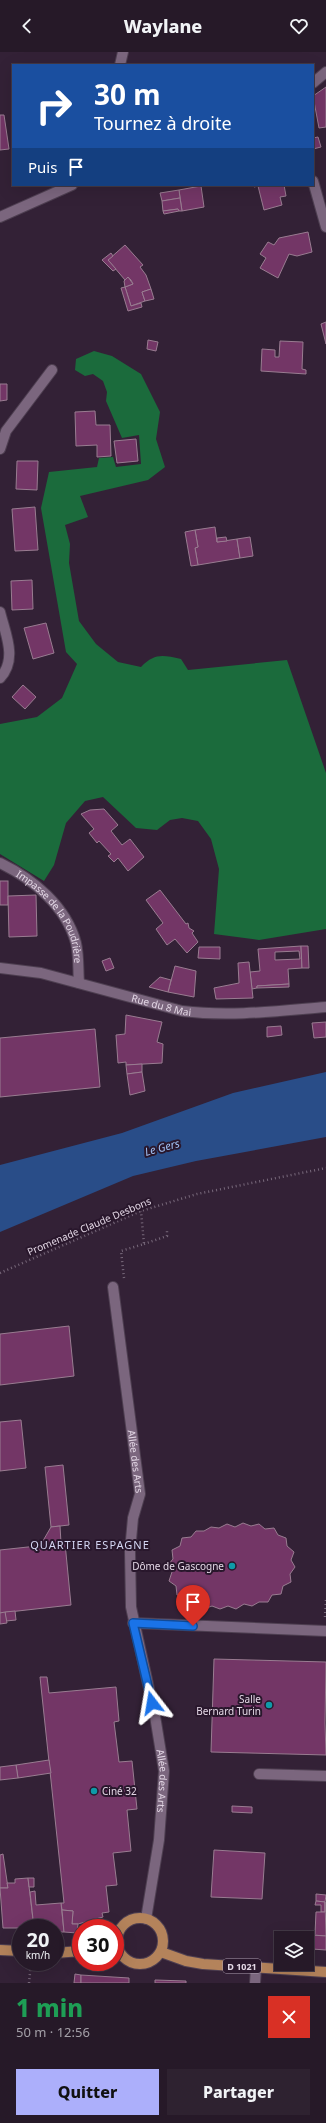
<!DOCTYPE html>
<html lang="fr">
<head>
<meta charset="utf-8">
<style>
	:root { --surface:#261928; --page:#2e2230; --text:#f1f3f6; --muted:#a4a0a8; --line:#423845; --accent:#acaffb }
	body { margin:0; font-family:"Noto Sans",sans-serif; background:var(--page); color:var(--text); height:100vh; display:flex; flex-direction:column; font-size:15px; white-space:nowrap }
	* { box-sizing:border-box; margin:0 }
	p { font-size:13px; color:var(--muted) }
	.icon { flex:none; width:22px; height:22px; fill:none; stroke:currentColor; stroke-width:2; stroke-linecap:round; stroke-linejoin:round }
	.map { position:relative; height:1931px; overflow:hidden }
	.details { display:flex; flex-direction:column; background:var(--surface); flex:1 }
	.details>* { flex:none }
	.banner { position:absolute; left:12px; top:12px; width:302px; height:122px; border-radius:0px; box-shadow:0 4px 16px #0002,0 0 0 1px var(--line); background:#1a4fa0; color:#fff; overflow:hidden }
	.controls { position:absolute; left:274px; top:1879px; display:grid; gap:8px }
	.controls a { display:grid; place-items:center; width:40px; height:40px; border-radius:0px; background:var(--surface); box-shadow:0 4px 16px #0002,0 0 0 1px var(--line); font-size:20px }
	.speed { position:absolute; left:12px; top:1867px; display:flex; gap:8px; font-size:20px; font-weight:700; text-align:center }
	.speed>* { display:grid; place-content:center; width:52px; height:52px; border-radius:50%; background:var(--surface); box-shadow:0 4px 16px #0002,0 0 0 1px var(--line); line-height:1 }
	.speed small { font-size:10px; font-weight:400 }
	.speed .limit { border:6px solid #d22; background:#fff; color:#111 }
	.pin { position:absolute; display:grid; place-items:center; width:34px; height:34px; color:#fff; margin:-41px -17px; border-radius:50% 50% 50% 0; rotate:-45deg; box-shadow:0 0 4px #0007 }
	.pin .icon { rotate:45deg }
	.me { position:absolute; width:44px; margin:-22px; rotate:346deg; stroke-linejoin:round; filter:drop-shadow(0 0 3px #0008) }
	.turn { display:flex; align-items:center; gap:14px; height:84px; padding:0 16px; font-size:18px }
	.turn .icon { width:52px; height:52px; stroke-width:2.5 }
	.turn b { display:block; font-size:28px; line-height:34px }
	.then { display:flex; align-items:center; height:38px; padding:0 16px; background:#0003; gap:8px; font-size:15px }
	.round { display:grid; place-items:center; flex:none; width:42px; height:42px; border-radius:0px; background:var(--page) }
	.head { display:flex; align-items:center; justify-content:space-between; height:68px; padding:0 16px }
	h1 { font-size:24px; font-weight:800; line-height:30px; color:#1e9e55 }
	.cta { display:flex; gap:8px; margin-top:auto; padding:8px 16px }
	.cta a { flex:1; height:46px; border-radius:0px; background:var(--accent); color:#111; font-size:16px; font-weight:800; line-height:46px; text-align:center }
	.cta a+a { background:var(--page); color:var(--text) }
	header { display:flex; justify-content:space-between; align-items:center; height:52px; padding:0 16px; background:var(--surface); font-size:18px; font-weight:800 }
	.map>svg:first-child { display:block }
	.forest { fill:#1b6b3c }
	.water { fill:#294d88 }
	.building { fill:#733666; stroke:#997c91; fill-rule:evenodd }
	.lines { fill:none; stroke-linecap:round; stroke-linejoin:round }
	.lane-casing { stroke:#4e3f51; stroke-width:12 }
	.street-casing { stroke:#4e3f51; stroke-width:12 }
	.secondary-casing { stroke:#4e3f51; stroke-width:12 }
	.primary-casing { stroke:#4e3f51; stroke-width:12 }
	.path { stroke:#78697b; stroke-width:2.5; stroke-dasharray:1 3; stroke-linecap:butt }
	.lane { stroke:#7b667e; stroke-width:10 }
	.street { stroke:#7b667e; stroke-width:10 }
	.secondary { stroke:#7b667e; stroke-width:10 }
	.primary { stroke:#b4835b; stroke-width:10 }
	.route-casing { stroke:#114b97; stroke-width:10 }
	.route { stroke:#1a73e8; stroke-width:7 }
	.culture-dot { fill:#0f9aa8; stroke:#29172c; stroke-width:1.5 }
	.labels { text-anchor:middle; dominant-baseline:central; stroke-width:4; stroke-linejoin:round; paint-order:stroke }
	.shield { fill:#29172c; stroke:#ab9dae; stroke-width:1 }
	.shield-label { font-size:9px; font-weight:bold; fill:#e3d7e5 }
	.street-label { font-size:10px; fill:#e3d7e5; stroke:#29172c }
	.poi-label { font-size:10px; fill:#e3d7e5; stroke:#29172c; text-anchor:end }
	.water-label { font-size:11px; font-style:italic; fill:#a2c2f6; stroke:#29172c }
	.neighbourhood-label { font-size:11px; letter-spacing:1px; fill:#d4d6f3; stroke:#29172c }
</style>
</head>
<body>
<header><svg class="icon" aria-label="back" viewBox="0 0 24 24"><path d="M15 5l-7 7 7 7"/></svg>Waylane<svg class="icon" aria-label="heart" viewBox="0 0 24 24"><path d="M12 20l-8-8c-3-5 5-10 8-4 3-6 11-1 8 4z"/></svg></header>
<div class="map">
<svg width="326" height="1931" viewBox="0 0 326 1931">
	<rect width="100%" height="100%" fill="#332136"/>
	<!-- forest -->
	<path class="forest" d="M94,299L112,304L141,322L160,360L156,387L165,415L148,428L80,444L88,465L65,473L70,492L69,511L79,569L96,592L118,610L141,615C155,601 162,603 181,607L188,618L287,608L326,721V877L259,888L214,882L219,817L211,787L198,769L182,766L170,768L157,778L136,776L103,745L85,749L66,771L54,813L44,829L0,802V672L37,665L62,646L77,612L66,600L41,456L49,420L97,415L99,406L113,405L116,415L141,412L139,383L122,386L106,349L107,340L103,329L93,322L85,324L75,318L76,307Z"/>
	<!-- water -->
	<polygon class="water" points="326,1020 326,1085 196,1109 133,1124 0,1180 0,1113 122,1081 233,1041"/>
	<!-- building -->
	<g class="building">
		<polygon points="326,35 326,75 319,76 313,44"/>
		<polygon points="0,63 4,63 9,97 0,98"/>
		<polygon points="318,85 321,95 313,97 313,86"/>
		<polygon points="253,133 284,133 286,144 280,145 282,153 264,158 258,134 254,135"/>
		<polygon points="201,134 204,155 182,159 179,138"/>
		<polygon points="179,138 180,146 162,149 160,141"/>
		<polygon points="180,146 182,159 179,159 178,157 163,159 162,149"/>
		<polygon points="178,157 179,159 164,162 163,159"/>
		<polygon points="308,180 312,200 297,204 289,202 278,226 260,216 266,206 260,202 268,190 274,193 279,186"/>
		<polygon points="125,193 143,213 140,215 146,223 151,237 142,240 145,249 131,254 125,235 133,232 131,228 128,225 125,228 108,208"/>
		<polygon points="111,201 113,204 108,208 116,217 113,219 102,208"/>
		<polygon points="128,225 133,232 125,235 124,229"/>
		<polygon points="125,235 131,254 141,251 142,255 128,259 121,236"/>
		<polygon points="151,237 154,247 145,249 142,240"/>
		<polygon points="326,270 326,292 321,272"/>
		<polygon points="148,288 158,290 156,299 147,297"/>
		<polygon points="280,289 303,290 302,317 306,318 306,322 261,319 262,297 275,298 275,305 279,305"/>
		<polygon points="0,332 7,332 7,348 0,349"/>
		<polygon points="95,359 96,373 110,373 111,404 97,405 97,393 76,394 75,360"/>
		<polygon points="136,387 138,409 117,411 114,389"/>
		<polygon points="17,409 38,409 37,438 16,437"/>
		<polygon points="35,455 38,498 15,499 12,457"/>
		<polygon points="215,475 217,490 237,487 240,506 198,513 195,496 198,495 195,478"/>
		<polygon points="195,478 198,495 195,496 198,513 191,514 185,480"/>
		<polygon points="226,485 227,489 217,490 217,486"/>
		<polygon points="250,485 253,504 240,506 237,487"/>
		<polygon points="32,528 33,557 12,558 11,529"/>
		<polygon points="46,571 54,601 33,607 24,576"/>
		<polygon points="23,633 36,645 25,657 12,645"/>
		<polygon points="104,757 118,773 111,779 122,793 130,787 144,805 128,819 118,806 114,810 108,804 111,802 99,789 97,791 89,781 94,777 81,762 90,758"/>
		<rect x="0" y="829" width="8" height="24"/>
		<polygon points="160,838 186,872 188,871 189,876 194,879 192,881 198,890 187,901 175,887 167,893 156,877 163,871 146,848"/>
		<polygon points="36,843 37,884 9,885 8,844"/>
		<path d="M301,894L302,916L288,917L289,932L257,934V936L252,937L250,920L260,919L258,897ZM299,899L300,907L275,908V900Z"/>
		<polygon points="301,894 308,894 309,916 302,916"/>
		<polygon points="199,895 220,895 220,907 198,906"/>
		<polygon points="110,906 114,916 106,919 102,909"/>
		<polygon points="249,910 253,946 216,947 214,936 239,931 238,911"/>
		<polygon points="175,914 196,919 194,945 168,940"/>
		<polygon points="160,925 171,928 168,940 149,935"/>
		<polygon points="289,932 289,935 257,936 257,934"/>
		<polygon points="126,963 162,970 157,990 163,992 162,1011 126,1013 126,1010 118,1011 116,983 125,982"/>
		<polygon points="326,970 326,985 314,986 312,971"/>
		<polygon points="281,974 282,983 267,985 267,975"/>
		<polygon points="95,977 100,1035 0,1045 0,986"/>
		<polygon points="142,1012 142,1020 127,1022 126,1013"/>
		<polygon points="142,1020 145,1039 130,1043 127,1022"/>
		<polygon points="69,1274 74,1324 0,1333 0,1282"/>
		<polygon points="21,1368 26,1416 0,1419 0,1370"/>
		<polygon points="63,1413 69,1473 51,1475 45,1415"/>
		<polygon points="243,1471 251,1474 259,1472 265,1477 274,1476 278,1483 286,1486 287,1494 294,1500 291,1508 295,1515 290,1522 291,1530 283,1534 281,1542 272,1543 268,1550 259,1550 252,1554 244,1552 236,1557 228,1554 220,1557 212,1554 204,1557 197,1551 189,1552 185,1545 177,1543 176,1534 169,1529 172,1520 168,1513 173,1507 172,1498 180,1494 182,1486 191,1485 196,1479 204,1479 211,1475 219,1476 227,1472 235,1475"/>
		<polygon points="60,1474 61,1491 40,1494 51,1475"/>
		<polygon points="65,1491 71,1553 0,1561 0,1498"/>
		<polygon points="15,1559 16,1568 6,1569 5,1560"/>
		<polygon points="5,1560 7,1571 0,1572 0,1561"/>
		<polygon points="214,1607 326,1610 325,1671 326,1703 211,1700"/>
		<polygon points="40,1625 47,1625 49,1641 116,1635 119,1669 114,1670 119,1710 132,1709 137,1757 127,1758 131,1799 113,1801 117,1833 106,1834 109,1860 102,1861 103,1865 78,1872 72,1872 73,1859 62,1858 61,1851 64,1851"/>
		<polygon points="49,1708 51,1721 18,1726 16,1713"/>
		<polygon points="16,1713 18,1726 0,1728 0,1715"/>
		<polygon points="232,1754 252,1755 252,1761 232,1760"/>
		<polygon points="214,1798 265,1801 262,1847 211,1845"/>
		<polygon points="3,1802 8,1836 0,1836 0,1803"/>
		<polygon points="28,1826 34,1876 3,1876 0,1836 8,1836 7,1831 15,1831 15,1827"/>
		<polygon points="28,1826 34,1826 34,1835 29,1835"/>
		<polygon points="35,1839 36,1853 61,1851 64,1880 55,1880 55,1876 34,1876 30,1840"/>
		<polygon points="316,1842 326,1843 325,1850 316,1849"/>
		<polygon points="316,1849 325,1850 325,1860 321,1860 321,1853 315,1853"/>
		<polygon points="325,1850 326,1884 312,1883 315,1882 316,1860 325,1860"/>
		<polygon points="62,1858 73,1859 72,1872 78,1872 77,1881 64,1880"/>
		<polygon points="312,1883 326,1884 326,1898 312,1897"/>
		<polygon points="75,1922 81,1923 81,1931 74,1931"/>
		<polygon points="81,1923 129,1926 129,1931 81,1931"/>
		<polygon points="155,1928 186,1929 186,1931 155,1931"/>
	</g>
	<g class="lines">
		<defs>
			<g id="lane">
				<polyline points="133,1571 326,1579"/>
				<polyline points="259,1722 326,1724"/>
			</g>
			<g id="street">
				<polyline points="120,13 123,0"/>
				<polyline points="313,31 326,20"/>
				<polyline points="313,129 326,175"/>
				<polyline points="0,165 72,133"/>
				<polyline points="0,397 6,379 52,318"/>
				<path d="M0,560C5,581 18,607 0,626"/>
				<path id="s1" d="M0,811C33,827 66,854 76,891C79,904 78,919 79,931"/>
				<path id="s2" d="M113,1235L140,1442L133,1466L130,1499L131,1555L155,1664L164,1719L159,1788L146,1867"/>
				<polyline points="255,1931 256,1915"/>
			</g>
			<g id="secondary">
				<path id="s3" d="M0,916L41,921L182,959C230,965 278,959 326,955"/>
			</g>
			<g id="primary">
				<circle cx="140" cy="1889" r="23"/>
				<polyline points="0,1898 21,1899"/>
				<polyline points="161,1900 186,1909 203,1912 326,1920"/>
				<polyline points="55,1901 81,1899"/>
			</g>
		</defs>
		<!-- lane casing -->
		<use href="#lane" class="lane-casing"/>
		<!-- street casing -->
		<use href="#street" class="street-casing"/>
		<!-- secondary casing -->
		<use href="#secondary" class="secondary-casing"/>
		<!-- primary casing -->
		<use href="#primary" class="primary-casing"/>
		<!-- path -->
		<g class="path">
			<polyline points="144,1192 167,1184 167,1178"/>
			<polyline points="0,1221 141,1159 197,1142 326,1116"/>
			<polyline points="124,1226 121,1199 144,1192 141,1159"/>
			<polyline points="325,1565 326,1548"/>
			<polyline points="29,1931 31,1910"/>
		</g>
		<!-- lane -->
		<use href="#lane" class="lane"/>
		<!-- street -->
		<use href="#street" class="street"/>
		<!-- secondary -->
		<use href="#secondary" class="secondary"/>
		<!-- primary -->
		<use href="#primary" class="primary"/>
	</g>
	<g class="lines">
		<defs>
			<polyline id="route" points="152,1651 133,1571 193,1574"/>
		</defs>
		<!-- route casing -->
		<use href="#route" class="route-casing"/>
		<!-- route -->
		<use href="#route" class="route"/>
	</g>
	<!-- markers -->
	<g class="culture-dot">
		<circle cx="232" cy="1514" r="4"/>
		<circle cx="269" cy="1653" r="4"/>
		<circle cx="94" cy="1739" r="4"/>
	</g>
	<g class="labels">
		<!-- shield labels -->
		<rect class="shield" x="223" y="1907" width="38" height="14" rx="3"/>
		<g class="shield-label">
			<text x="242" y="1914">D 1021</text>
		</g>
		<!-- street labels -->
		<g class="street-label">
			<text stroke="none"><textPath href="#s1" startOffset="77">Impasse de la Poudrière</textPath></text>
			<text stroke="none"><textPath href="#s3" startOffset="166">Rue du 8 Mai</textPath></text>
			<text transform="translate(89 1174) rotate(-23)">Promenade Claude Desbons</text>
			<text stroke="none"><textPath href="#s2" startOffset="176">Allée des Arts</textPath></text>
			<text stroke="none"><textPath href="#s2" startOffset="500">Allée des Arts</textPath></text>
		</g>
		<!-- poi labels -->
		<g class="poi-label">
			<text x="224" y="1514">Dôme de Gascogne</text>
			<text x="261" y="1647">Salle<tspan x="261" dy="12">Bernard Turin</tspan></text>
			<text x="102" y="1739" text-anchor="start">Ciné 32</text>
		</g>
		<!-- water labels -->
		<g class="water-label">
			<text transform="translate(162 1095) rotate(-15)">Le Gers</text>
		</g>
		<!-- neighbourhood labels -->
		<g class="neighbourhood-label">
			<text x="90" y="1492">QUARTIER ESPAGNE</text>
		</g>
	</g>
</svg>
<div class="controls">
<a><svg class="icon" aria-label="layers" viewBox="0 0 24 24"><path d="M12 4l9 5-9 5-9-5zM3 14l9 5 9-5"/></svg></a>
</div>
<div class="speed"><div>20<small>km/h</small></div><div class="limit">30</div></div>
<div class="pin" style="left:193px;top:1574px;background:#d93025"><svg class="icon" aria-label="arrive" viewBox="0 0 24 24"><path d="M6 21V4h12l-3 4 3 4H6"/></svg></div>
<svg class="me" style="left:152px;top:1651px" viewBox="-20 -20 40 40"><path d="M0-17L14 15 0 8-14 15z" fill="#1a73e8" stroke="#fff" stroke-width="4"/></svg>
<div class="banner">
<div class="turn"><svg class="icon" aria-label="right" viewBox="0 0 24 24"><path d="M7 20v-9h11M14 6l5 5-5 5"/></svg><div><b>30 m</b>Tournez à droite</div></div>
<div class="then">Puis<svg class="icon" aria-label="arrive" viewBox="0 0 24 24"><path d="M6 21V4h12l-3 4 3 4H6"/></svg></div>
</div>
</div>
<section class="details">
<div class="head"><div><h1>1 min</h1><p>50 m · 12:56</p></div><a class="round" style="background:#d93025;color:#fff"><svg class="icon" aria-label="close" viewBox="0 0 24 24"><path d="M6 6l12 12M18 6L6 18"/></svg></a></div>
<div class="cta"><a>Quitter</a><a>Partager</a></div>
</section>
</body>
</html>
